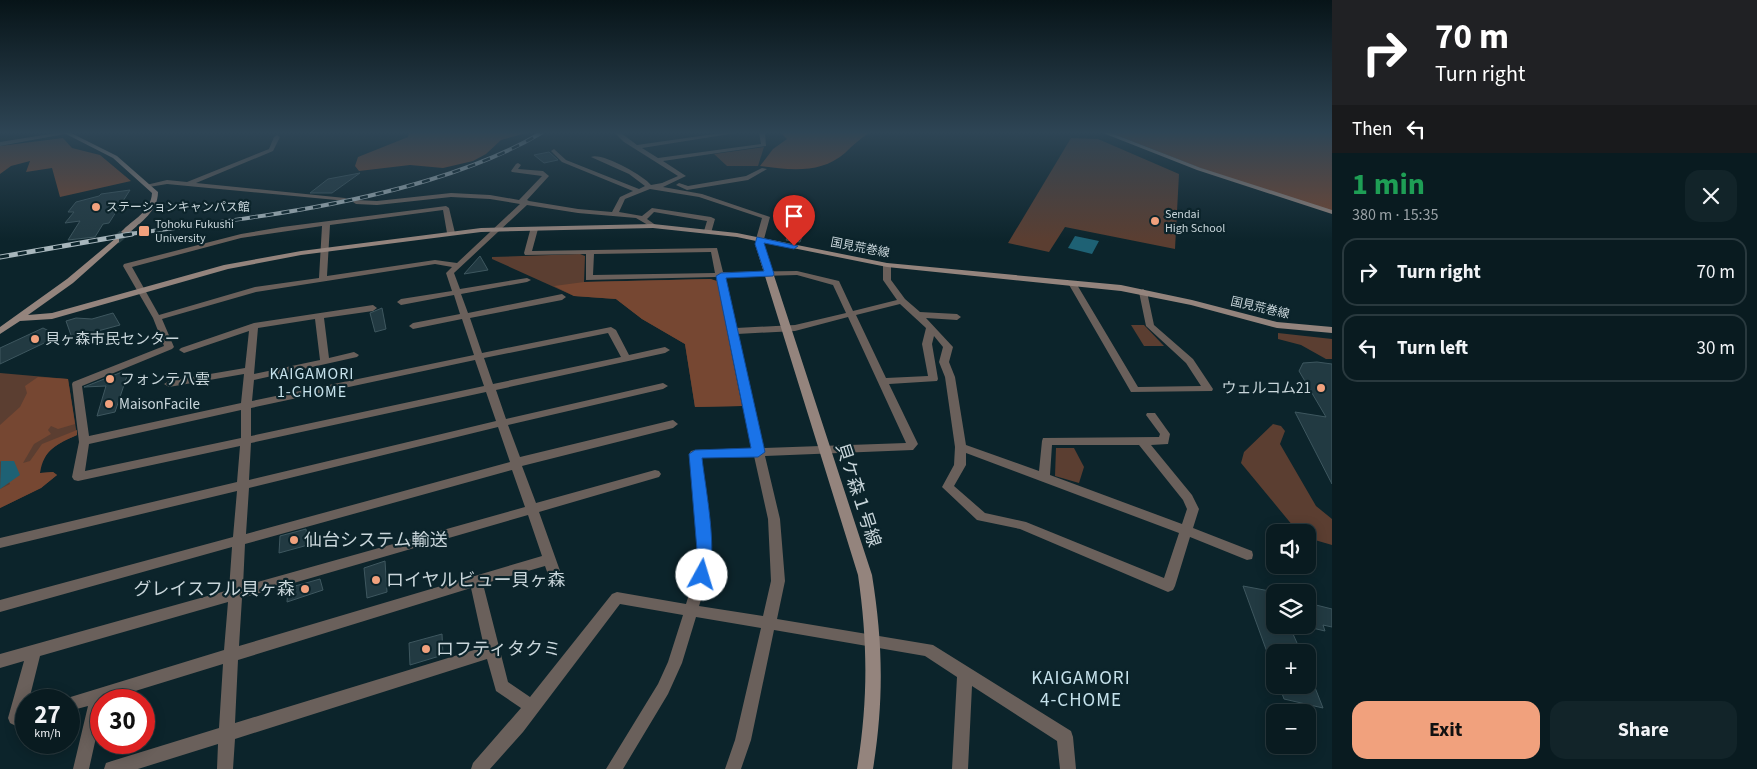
<!DOCTYPE html>
<html lang="en">
<head>
<meta charset="utf-8">
<style>
	:root { --surface:#091b20; --page:#122429; --text:#f1f3f6; --muted:#99a1a5; --line:#29393e; --accent:#f1a17d }
	body { margin:0; font-family:"Source Sans 3","Noto Sans JP",sans-serif; background:var(--page); color:var(--text); height:100vh; display:flex; flex-direction:column; font-size:19px; white-space:nowrap }
	* { box-sizing:border-box; margin:0 }
	p { font-size:16px; color:var(--muted) }
	.icon { flex:none; width:28px; height:28px; fill:none; stroke:currentColor; stroke-width:2; stroke-linecap:round; stroke-linejoin:round }
	.map { position:relative; flex:1; overflow:hidden }
	.details { display:flex; flex-direction:column; background:var(--surface); width:425px }
	.details>* { flex:none }
	.hud { background:#202124; color:#fff; overflow:hidden }
	.controls { position:absolute; left:1266px; top:524px; display:grid; gap:10px }
	.controls a { display:grid; place-items:center; width:50px; height:50px; border-radius:10px; background:var(--surface); box-shadow:0 2px 12px #0003,0 0 0 1px var(--line); font-size:25px }
	.speed { position:absolute; left:15px; top:689px; display:flex; gap:10px; font-size:25px; font-weight:700; text-align:center }
	.speed>* { display:grid; place-content:center; width:65px; height:65px; border-radius:50%; background:var(--surface); box-shadow:0 2px 12px #0003,0 0 0 1px var(--line); line-height:1 }
	.speed small { font-size:12px; font-weight:400 }
	.speed .limit { border:8px solid #d22; background:#fff; color:#111 }
	.pin { position:absolute; display:grid; place-items:center; width:42px; height:42px; color:#fff; margin:-51px -21px; border-radius:50% 50% 50% 0; rotate:-45deg; box-shadow:0 0 5px #0007 }
	.pin .icon { rotate:45deg }
	.me { position:absolute; width:55px; margin:-28px; rotate:6deg; stroke-linejoin:round; filter:drop-shadow(0 0 4px #0008) }
	.turn { display:flex; align-items:center; gap:18px; height:105px; padding:0 20px; font-size:22px }
	.turn .icon { width:65px; height:65px; stroke-width:2.5 }
	.turn b { display:block; font-size:35px; line-height:42px }
	.then { display:flex; align-items:center; height:48px; padding:0 20px; background:#0003; gap:10px; font-size:19px }
	.round { display:grid; place-items:center; flex:none; width:52px; height:52px; border-radius:15px; background:var(--page) }
	.headline { display:flex; align-items:center; justify-content:space-between; height:85px; padding:0 20px }
	h1 { font-size:30px; font-weight:700; line-height:38px; color:#1e9e55 }
	.primary-button { display:flex; gap:10px; margin-top:auto; padding:10px 20px }
	.primary-button a { flex:1; height:58px; border-radius:15px; background:var(--accent); color:#111; font-size:20px; font-weight:700; line-height:58px; text-align:center }
	.primary-button a+a { background:var(--page); color:var(--text) }
	ul { padding:0; list-style:none }
	li { display:flex; align-items:center; gap:15px; height:68px; margin:0 10px 8px; padding:0 10px; border:2px solid var(--line); border-radius:15px }
	li div { flex:1 }
	li b { display:block; font-size:19px }
	li em { font-style:normal }
	main { display:flex; flex:1; min-height:0 }
	.map>svg:first-child { display:block }
	.green { fill:#5b3e31 }
	.forest { fill:#764732 }
	.water { fill:#1e6174 }
	.building { fill:#223a42; stroke:#3e575f }
	.lines { fill:none; stroke-linecap:round; stroke-linejoin:round }
	.secondary-tunnel-far1 { stroke:#283f45; stroke-width:6; stroke-dasharray:6 3; stroke-linecap:butt }
	.secondary-tunnel { stroke:#283f45; stroke-width:9; stroke-dasharray:9 4.5; stroke-linecap:butt }
	.street { fill:#6a605b; fill-rule:evenodd }
	.secondary { fill:#94847d; fill-rule:evenodd }
	.rail-far1-casing { stroke:#a7b6bc; stroke-width:4 }
	.rail-casing { stroke:#a7b6bc; stroke-width:5 }
	.rail-far1 { stroke:#0c242b; stroke-width:2.5; stroke-dasharray:8; stroke-linecap:butt }
	.rail { stroke:#0c242b; stroke-width:3; stroke-dasharray:9; stroke-linecap:butt }
	.route { fill:#1a73e8; stroke:#114b97 }
	.poi-dot { fill:#f1a17d; stroke:#0c242b; stroke-width:2 }
	.labels { text-anchor:middle; dominant-baseline:central; stroke-width:4.5; stroke-linejoin:round; paint-order:stroke }
	.far-poi-label { font-size:12px; fill:#c9d6db; stroke:#0c242b; text-anchor:start }
	.far-street-label { font-size:12px; fill:#c9d6db; stroke:#0c242b }
	.poi-label { font-size:15px; fill:#c9d6db; stroke:#0c242b; text-anchor:start }
	.neighbourhood-label { font-size:16px; letter-spacing:1px; fill:#c6e2ec; stroke:#0c242b }
	.near-street-label { font-size:18px; fill:#c9d6db; stroke:#0c242b }
	.near-poi-label { font-size:18px; fill:#c9d6db; stroke:#0c242b; text-anchor:start }
	.near-neighbourhood-label { font-size:19px; letter-spacing:1px; fill:#c6e2ec; stroke:#0c242b }
</style>
</head>
<body>
<main>
<div class="map">
<svg width="1332" height="769" viewBox="0 0 1332 769">
	<rect width="100%" height="100%" fill="#0c242b"/>
	<!-- green -->
	<g class="green">
		<polygon points="1071,138 1098,139 1179,174 1175,249 1065,227 1049,252 1008,243"/>
		<polygon points="764,147 758,166 727,166 714,154"/>
		<polygon points="580,254 585,256 584,282 711,279 742,406 695,407 685,344 642,319 616,299 574,296 492,259 492,257"/>
		<polygon points="1131,325 1144,325 1164,346 1144,346"/>
		<polygon points="1278,333 1332,339 1332,359 1326,359 1301,345 1278,339"/>
		<path d="M0,373L68,379L77,435C59,443 41,451 40,473L53,472L57,475L41,488L0,508Z"/>
		<polygon points="1273,424 1281,426 1285,431 1280,444 1316,506 1332,519 1332,545 1308,538 1308,532 1298,532 1241,463 1244,452"/>
		<polygon points="1056,448 1074,448 1084,467 1079,483 1055,476"/>
	</g>
	<!-- forest -->
	<g class="forest">
		<polygon points="409,133 526,133 501,140 486,154 473,161 443,168 410,165 359,171 355,166 358,157 408,137"/>
		<path d="M781,133H869C860,139 853,145 845,153C821,174 790,170 760,166L773,149L787,139Z"/>
		<polygon points="1111,133 1332,133 1332,211 1208,171"/>
		<polygon points="63,138 72,148 100,155 131,181 60,197 52,168 26,172 30,161 11,166 0,174 0,146"/>
		<polygon points="711,279 717,281 742,406 695,407 685,344 642,319 616,299 574,296 554,286 584,282"/>
		<path d="M38,377L68,379L75,424L58,429L51,426L48,430L51,434L34,444L23,463L30,461L42,444L77,430V435C57,444 44,449 40,473L53,472L57,475L41,488L0,508V489L10,484L1,461L0,462V425L20,407L27,393L25,386Z"/>
	</g>
	<!-- water -->
	<g class="water">
		<polygon points="1075,236 1099,241 1092,254 1068,248"/>
		<polygon points="1,461 14,461 20,475 0,489"/>
	</g>
	<!-- building -->
	<g class="building">
		<polygon points="549,152 558,160 544,163 534,155"/>
		<polygon points="360,173 332,193 310,193 328,179"/>
		<polygon points="130,190 109,223 103,224 95,237 68,240 80,221 65,223 74,212 68,212 76,202 99,196 101,194"/>
		<polygon points="792,229 804,231 800,242 786,240"/>
		<polygon points="480,256 488,270 464,274"/>
		<polygon points="382,308 386,329 375,332 370,313"/>
		<polygon points="113,313 120,325 72,338 66,321 76,318 92,319"/>
		<polygon points="43,328 59,336 0,364 0,348"/>
		<polygon points="1317,362 1332,364 1332,484 1295,412 1326,417 1299,371 1303,363"/>
		<polygon points="122,372 127,376 115,412 97,416 106,386 84,387"/>
		<polygon points="306,529 308,545 279,553 280,536"/>
		<polygon points="385,561 387,592 367,598 364,568"/>
		<polygon points="320,579 323,590 287,602 288,588"/>
		<polygon points="1243,586 1275,592 1275,625 1289,625 1301,652 1267,652"/>
		<polygon points="1308,603 1332,609 1332,627 1323,625 1325,631 1308,627"/>
		<polygon points="442,634 443,655 410,665 409,643"/>
		<polygon points="1279,685 1314,685 1323,708 1284,699"/>
	</g>
	<g class="lines">
		<!-- secondary-tunnel-far1 -->
		<polyline class="secondary-tunnel-far1" points="122,235 125,232"/>
		<!-- secondary-tunnel -->
		<polyline class="secondary-tunnel" points="116,240 123,234"/>
		<!-- street -->
		<g class="street">
			<polygon points="56,133 70,133 0,146 0,142"/>
			<path d="M615,133H621L637,145L721,133H736L642,148L658,158L761,144L759,133H765L766,146L663,161L686,176L663,187L702,194L770,217L764,239L760,241L756,239L762,218L699,197L650,189L625,199L619,212L642,216L652,208L711,217L715,219L711,233H705L704,231L707,221L654,212L647,219L657,226L653,228L636,218L578,213L527,205L454,273L460,289L527,278L531,280L527,282L461,294L468,313L562,294L566,297L562,300L470,318L482,353L611,327L616,330L629,355L665,347L670,350L665,353L496,390L506,419L663,383L668,386L663,389L508,425L520,457L673,420L678,424L673,428L522,466L536,503L655,470L659,471L661,474L659,477L539,512L564,582L562,586L557,588L552,586L545,566L483,584L508,682L530,697L612,594L617,592L686,604L695,575L699,549L689,454L691,451L695,450L753,448L716,277L586,280V254L525,255L524,253L531,227L538,229L532,251L717,248L723,272L797,271L839,281L853,311L897,300L883,280V265L887,263L891,265V280L905,299L920,312L957,314L961,317L957,320L926,318L953,347L949,362L955,377L966,445L1039,471L1042,441L1043,438L1159,437L1160,434L1146,415L1147,413H1155L1170,434L1168,444L1151,445L1192,495L1199,509L1193,528L1252,551L1253,555L1252,559L1247,560L1190,537L1175,586L1173,590L1168,592L1020,529L977,520L942,487L954,465L955,447L945,377L939,362L943,347L934,336L932,344L938,379L937,381L889,384L918,444L913,450L765,456L780,519L785,581L777,619L933,645L1071,731L1073,737L1076,769H1060L1057,741L972,686L968,769H952L957,677L925,656L774,630L751,740L741,769H725L735,740L761,628L696,617L682,663L668,694L623,769H606L658,684L668,662L683,615L620,604L523,732L490,769H471L473,763L521,708L496,691L487,659L235,739L233,769H217L218,744L138,769H104L106,763L112,761L219,728L223,664L106,700H101V715L89,769H73L88,706L69,711V700H63L64,699L224,650L228,602L40,656L29,700H26V724L16,726L10,723L8,718L24,661L0,668V654L229,590L232,547L0,612V600L233,537L237,491L0,548V538L237,482L240,446L78,481L74,480L72,477L79,442L72,384L73,382L164,346L153,318L123,266L124,264L241,234L282,227L446,206L449,208L455,233L451,235L447,233L443,210L330,225L327,276L435,260L457,263L520,204L490,199L451,197L377,205L356,204L353,202L356,200L377,201L451,193L490,195L519,200L542,176L512,172L511,171L516,164L518,163L521,165L518,169L543,171L549,176L527,200L529,201L578,209L612,212L620,197L633,191L562,162L551,151L554,149L566,160L639,189L645,186L629,174L591,157C601,152 643,175 651,185L662,183L678,176L624,142ZM322,226L319,278L255,287L159,315L132,267L241,238ZM711,252L715,273L593,275L594,254ZM435,264L452,267L446,273L452,291L401,299L397,302L401,305L454,295L460,314L413,323L409,326L413,329L462,319L474,355L252,401L254,380L357,357L359,355L354,352L329,358L324,318L373,311L377,308L373,305L254,323L181,348L179,350L184,353L187,352L249,331L245,368L169,381L164,384L169,387L244,374L241,403L89,436L82,386L172,349L174,347L162,319L256,292ZM797,275L833,285L846,313L795,325L736,328L724,277ZM900,304L926,328L922,344L928,376L886,378L856,315ZM848,317L906,443L764,448L737,334L795,331ZM315,319L320,360L254,374L258,328ZM608,333L621,357L493,384L484,358ZM475,360L484,386L251,436V408ZM486,392L496,421L249,480L251,443ZM241,410V438L85,471L89,444ZM498,427L510,462L246,534L249,488ZM1052,445H1139L1183,500L1187,509L1182,524L1050,475ZM966,453L1179,533L1164,578L1026,522L985,513L954,486L966,465ZM754,456L768,519L771,581L763,616L699,606L709,575L711,549L701,458ZM512,470L525,507L243,586L245,544ZM528,515L542,556L239,646L242,598ZM471,588L484,647L235,723L238,660Z"/>
			<polygon points="277,135 280,137 273,151 196,183 345,198 347,199 347,201 167,184 149,187 146,185 167,180 187,182 269,149 274,137"/>
			<polygon points="762,168 767,169 748,180 687,190 676,185 679,183 688,186 746,176"/>
			<polygon points="1069,281 1072,281 1076,283 1138,387 1201,386 1186,363 1146,326 1139,292 1143,289 1147,292 1154,325 1193,359 1213,389 1212,391 1131,392 1068,283"/>
		</g>
		<!-- secondary -->
		<g class="secondary">
			<path d="M64,133H71L117,156L158,192C158,211 141,222 128,234H125L121,232C133,219 151,212 152,193L113,158Z"/>
			<polygon points="1103,133 1111,133 1201,168 1332,210 1332,214 1197,170"/>
			<path d="M653,224L737,233L887,263L1121,285L1192,300L1277,322L1332,327V333L1277,328L1191,305L1121,291L887,267L763,242L872,575C883,643 884,700 873,769H857C868,701 868,644 858,575L755,244L756,241L737,237L653,228L481,232L301,255L228,269L52,319L20,321L0,334V327L67,279L116,238H119V242L73,283L28,315L52,313L224,265L301,251L481,228Z"/>
		</g>
		<defs>
			<path id="rail-far1" d="M123,235C226,221 330,210 429,180C468,168 506,154 541,133"/>
			<polyline id="rail" points="0,257 132,234"/>
		</defs>
		<!-- rail-far1 casing -->
		<use href="#rail-far1" class="rail-far1-casing"/>
		<!-- rail casing -->
		<use href="#rail" class="rail-casing"/>
		<!-- rail-far1 -->
		<use href="#rail-far1" class="rail-far1"/>
		<!-- rail -->
		<use href="#rail" class="rail"/>
	</g>
	<!-- sky -->
	<linearGradient id="sky" x2="0" y2="1"><stop stop-color="#071418"/><stop offset="0.55" stop-color="#2e4555"/><stop offset="1" stop-color="#2e4555" stop-opacity="0"/></linearGradient>
	<rect width="1332" height="241" fill="url(#sky)"/>
	<!-- route -->
	<path class="route" d="M757,237L798,246L794,249L764,243L774,274L773,276L726,278L765,452L758,457L702,458C705,486 719,556 707,579L702,581L696,579L694,575L697,550L689,454L695,450L751,448L716,276L721,273L764,271L755,244Z"/>
	<!-- markers -->
	<g class="poi-dot">
		<circle cx="96" cy="207" r="5"/>
		<circle cx="1155" cy="221" r="5"/>
		<rect x="138" y="225" width="12" height="12" rx="2.5"/>
		<circle cx="35" cy="339" r="5"/>
		<circle cx="110" cy="379" r="5"/>
		<circle cx="1321" cy="388" r="5"/>
		<circle cx="109" cy="404" r="5"/>
		<circle cx="294" cy="540" r="5"/>
		<circle cx="376" cy="580" r="5"/>
		<circle cx="305" cy="589" r="5"/>
		<circle cx="426" cy="649" r="5"/>
	</g>
	<g class="labels">
		<!-- far-poi labels -->
		<g class="far-poi-label">
			<text x="106" y="207">ステーションキャンパス館</text>
			<text x="1165" y="214">Sendai<tspan x="1165" dy="14">High School</tspan></text>
			<text x="155" y="224">Tohoku Fukushi<tspan x="155" dy="14">University</tspan></text>
		</g>
		<!-- far-street labels -->
		<g class="far-street-label">
			<text transform="translate(860 248) rotate(11)">国見荒巻線</text>
			<text transform="translate(1260 308) rotate(13)">国見荒巻線</text>
		</g>
		<!-- poi labels -->
		<g class="poi-label">
			<text x="45" y="339">貝ヶ森市民センター</text>
			<text x="120" y="379">フォンテ八雲</text>
			<text x="1311" y="388" text-anchor="end">ウェルコム21</text>
			<text x="119" y="404">MaisonFacile</text>
		</g>
		<!-- neighbourhood labels -->
		<g class="neighbourhood-label">
			<text x="312" y="374">KAIGAMORI<tspan x="312" dy="18">1-CHOME</tspan></text>
		</g>
		<!-- near-street labels -->
		<g class="near-street-label">
			<text transform="translate(858 495) rotate(72)">貝ケ森１号線</text>
		</g>
		<!-- near-poi labels -->
		<g class="near-poi-label">
			<text x="304" y="540">仙台システム輸送</text>
			<text x="386" y="580">ロイヤルビュー貝ヶ森</text>
			<text x="295" y="589" text-anchor="end">グレイスフル貝ヶ森</text>
			<text x="436" y="649">ロフティタクミ</text>
		</g>
		<!-- near-neighbourhood labels -->
		<g class="near-neighbourhood-label">
			<text x="1081" y="678">KAIGAMORI<tspan x="1081" dy="22">4-CHOME</tspan></text>
		</g>
	</g>
</svg>
<div class="controls">
<a><svg class="icon" aria-label="sound" viewBox="0 0 24 24"><path d="M4 9h4l5-4v14l-5-4H4zM17 9q2 3 0 6"/></svg></a>
<a><svg class="icon" aria-label="layers" viewBox="0 0 24 24"><path d="M12 4l9 5-9 5-9-5zM3 14l9 5 9-5"/></svg></a>
<a>+</a>
<a>−</a>
</div>
<div class="speed"><div>27<small>km/h</small></div><div class="limit">30</div></div>
<div class="pin" style="left:794px;top:246px;background:#d93025"><svg class="icon" aria-label="arrive" viewBox="0 0 24 24"><path d="M6 21V4h12l-3 4 3 4H6"/></svg></div>
<svg class="me" style="left:702px;top:575px" viewBox="-20 -20 40 40"><circle r="19" fill="#fff"/><path d="M0-13L10 11 0 6-10 11z" fill="#1a73e8"/></svg>
</div>
<section class="details">
<div class="hud">
<div class="turn"><svg class="icon" aria-label="right" viewBox="0 0 24 24"><path d="M7 20v-9h11M14 6l5 5-5 5"/></svg><div><b>70 m</b>Turn right</div></div>
<div class="then">Then<svg class="icon" aria-label="left" viewBox="0 0 24 24"><path d="M17 20v-9H6M10 6l-5 5 5 5"/></svg></div>
</div>
<div class="headline"><div><h1>1 min</h1><p>380 m · 15:35</p></div><a class="round"><svg class="icon" aria-label="close" viewBox="0 0 24 24"><path d="M6 6l12 12M18 6L6 18"/></svg></a></div>
<ul>
<li><svg class="icon" aria-label="right" viewBox="0 0 24 24"><path d="M7 20v-9h11M14 6l5 5-5 5"/></svg><div><b>Turn right</b></div><em>70 m</em></li>
<li><svg class="icon" aria-label="left" viewBox="0 0 24 24"><path d="M17 20v-9H6M10 6l-5 5 5 5"/></svg><div><b>Turn left</b></div><em>30 m</em></li>
</ul>
<div class="primary-button"><a>Exit</a><a>Share</a></div>
</section>
</main>
</body>
</html>
